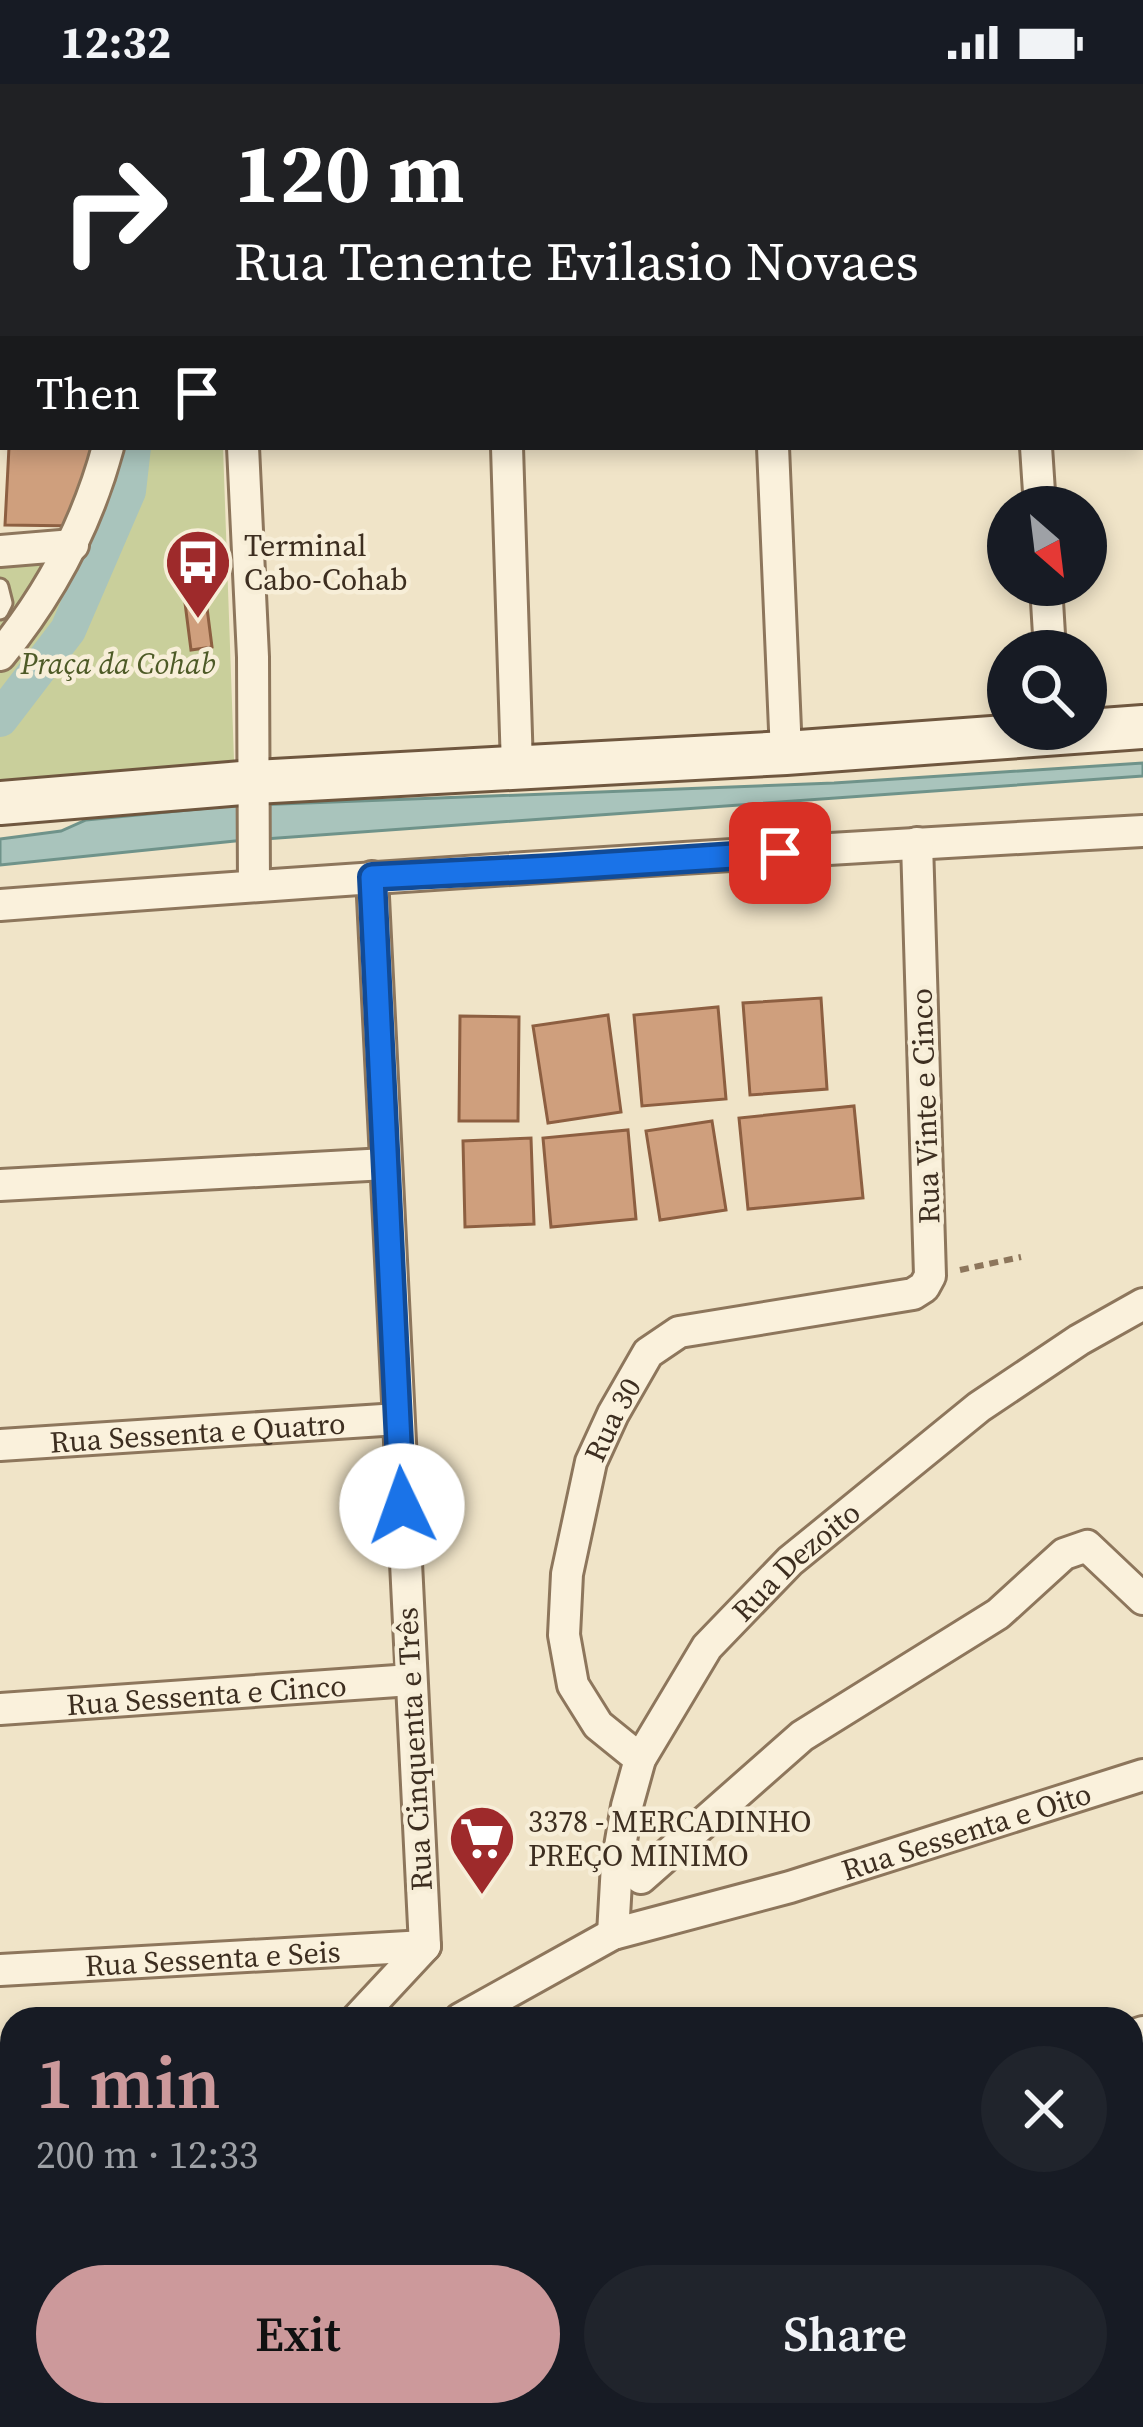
<!DOCTYPE html>
<html lang="en">
<head>
<meta charset="utf-8">
<style>
	:root { --surface:#171b24; --page:#20242c; --text:#f1f3f6; --muted:#9ea1a6; --accent:#cc999b }
	body { margin:0; font-family:"Source Serif 4",serif; background:var(--page); color:var(--text); height:100vh; display:flex; flex-direction:column; font-size:45px; white-space:nowrap }
	* { box-sizing:border-box; margin:0 }
	p { font-size:39px; color:var(--muted) }
	.icon { flex:none; width:66px; height:66px; fill:none; stroke:currentColor; stroke-width:2; stroke-linecap:round; stroke-linejoin:round }
	.map { position:relative; flex:1; overflow:hidden }
	.details { position:absolute; left:0px; top:1923px; width:1143px; height:420px; display:flex; flex-direction:column; background:var(--surface); border-radius:36px 36px 0 0; box-shadow:0 6px 18px #0003 }
	.details>* { flex:none }
	.banner { position:absolute; left:0px; top:0px; width:1143px; height:366px; box-shadow:0 6px 18px #0003; background:#202124; color:#fff; overflow:hidden }
	.needle { width:78px; rotate:152deg }
	.fabs { position:absolute; left:987px; top:402px; display:grid; gap:24px }
	.fabs a { display:grid; place-items:center; width:120px; height:120px; border-radius:50%; background:var(--surface); box-shadow:0 6px 18px #0003; font-size:60px }
	.pin { position:absolute; display:grid; place-items:center; width:102px; height:102px; color:#fff; margin:-51px; border-radius:24px; box-shadow:0 6px 18px #0006 }
	.me { position:absolute; width:132px; margin:-66px; rotate:357deg; stroke-linejoin:round; filter:drop-shadow(0 0 9px #0008) }
	.turn { display:flex; align-items:center; gap:42px; height:252px; padding:0 36px; font-size:54px }
	.turn .icon { width:156px; height:156px; stroke-width:2.5 }
	.turn b { display:block; font-size:84px; line-height:102px }
	.then { display:flex; align-items:center; height:114px; padding:0 36px; background:#0003; gap:24px; font-size:45px }
	.round { display:grid; place-items:center; flex:none; width:126px; height:126px; border-radius:63px; background:var(--page) }
	.headline { display:flex; align-items:center; justify-content:space-between; height:204px; padding:0 36px }
	h1 { font-size:72px; font-weight:600; line-height:90px; color:var(--accent) }
	.cta { display:flex; gap:24px; margin-top:auto; padding:24px 36px }
	.cta a { flex:1; height:138px; border-radius:72px; background:var(--accent); color:#111; font-size:48px; font-weight:600; line-height:138px; text-align:center }
	.cta a+a { background:var(--page); color:var(--text) }
	.status { display:flex; justify-content:space-between; align-items:center; height:84px; padding:0 60px; background:var(--surface); direction:ltr }
	.status svg { height:33px; fill:currentColor }
	.map>svg:first-child { display:block }
	.green { fill:#c9cf9b }
	.water { fill:#a9c4bc; stroke:#6f938a; stroke-width:3 }
	.lines { fill:none; stroke-linecap:round; stroke-linejoin:round }
	.canal { stroke:#a9c4bc; stroke-width:36 }
	.building { fill:#cf9f7d; stroke:#8d5f41; stroke-width:3 }
	.lane-casing { stroke:#8d765c; stroke-width:21 }
	.street-casing { stroke:#8d765c; stroke-width:36 }
	.secondary-casing { stroke:#6f573f; stroke-width:48 }
	.path { stroke:#8d765c; stroke-width:6; stroke-dasharray:9 6; stroke-linecap:butt }
	.lane { stroke:#faf1dc; stroke-width:15 }
	.street { stroke:#faf1dc; stroke-width:30 }
	.secondary { stroke:#faf1dc; stroke-width:42 }
	.route-casing { stroke:#114b97; stroke-width:30 }
	.route { stroke:#1a73e8; stroke-width:21 }
	.labels { text-anchor:middle; dominant-baseline:central; stroke-width:9; stroke-linejoin:round; paint-order:stroke }
	.poi-label { font-size:30px; fill:#3d2e20; stroke:#f7eed8; text-anchor:start }
	.park-label { font-size:30px; font-style:italic; fill:#4d5a26; stroke:#f7eed8 }
	.street-label { font-size:30px; fill:#3d2e20; stroke:#f7eed8 }
</style>
</head>
<body>
<div class="status"><b>12:32</b><svg viewBox="0 0 49 12"><path d="M0 12V9h3v3zM5 12V6h3v6zM10 12V3h3v9zM15 12V0h3v12zM26 1h20v11H26zM47 4h2v5h-2z"/></svg></div>
<div class="map">
<svg width="1143" height="2343" viewBox="0 0 1143 2343">
	<rect width="100%" height="100%" fill="#f0e4c8"/>
	<!-- green -->
	<polygon class="green" points="143,363 223,363 234,676 0,707 0,480 80,474"/>
	<!-- water -->
	<polygon class="water" points="1143,679 1143,692 235,757 0,781 0,755 61,747 86,736 229,722 834,699"/>
	<g class="lines">
		<!-- canal -->
		<g class="canal">
			<polyline points="188,3 188,0"/>
			<polyline points="0,635 68,546 128,407 133,363"/>
		</g>
	</g>
	<!-- building -->
	<g class="building">
		<polygon points="4,0 154,0 153,3 4,3"/>
		<polygon points="9,363 98,363 79,442 5,441"/>
		<polygon points="205,508 212,563 191,566 184,511"/>
		<polygon points="821,914 827,1005 750,1011 743,919"/>
		<polygon points="718,923 726,1015 642,1022 634,931"/>
		<polygon points="608,931 621,1028 548,1039 533,942"/>
		<polygon points="460,932 519,933 518,1037 459,1037"/>
		<polygon points="854,1022 863,1114 748,1125 739,1034"/>
		<polygon points="712,1037 726,1126 660,1136 646,1047"/>
		<polygon points="628,1046 636,1135 551,1143 543,1054"/>
		<polygon points="531,1054 534,1140 465,1143 463,1057"/>
	</g>
	<g class="lines">
		<defs>
			<polyline id="lane" points="0,503 4,519 0,527"/>
			<g id="street">
				<polyline points="753,0 755,3"/>
				<polyline points="1011,0 1011,3"/>
				<polyline points="160,3 160,0"/>
				<polyline points="259,3 260,0"/>
				<polyline points="586,3 589,0"/>
				<polyline points="787,3 800,0"/>
				<polyline points="0,205 3,205"/>
				<polyline points="243,363 253,573 254,802"/>
				<polyline points="507,363 517,683"/>
				<polyline points="773,363 786,669"/>
				<polyline points="1036,363 1040,423"/>
				<polyline points="0,467 73,461"/>
				<polyline points="1046,501 1050,567"/>
				<path d="M0,571C51,509 87,441 108,363"/>
				<path d="M0,821C381,792 762,768 1143,747"/>
				<polyline points="0,1101 386,1080"/>
				<path id="s1" d="M0,1361L398,1335"/>
				<path id="s2" d="M0,1625L411,1596"/>
				<path id="s3" d="M640,1675L598,1641L573,1601L564,1551L567,1490L591,1378L613,1330L648,1269L679,1248L913,1210L924,1203L930,1192L917,759"/>
				<polyline points="641,1794 802,1652 998,1530 1064,1470 1087,1462 1143,1515"/>
				<path id="s4" d="M613,1850L617,1780L627,1722L640,1675L707,1563L790,1477L979,1323L1079,1256L1143,1220"/>
				<path id="s5" d="M0,1886L425,1862"/>
				<polyline points="357,1935 425,1862 372,793"/>
				<path id="s6" d="M460,1935L613,1850L790,1803L1143,1691"/>
				<polyline points="1131,1952 1143,1948"/>
				<polyline points="0,2139 12,2138"/>
				<polyline points="0,2225 12,2213"/>
				<polyline points="1131,2229 1143,2237"/>
				<polyline points="1131,2310 1143,2293"/>
				<polyline points="1108,2343 1116,2331"/>
			</g>
			<polyline id="secondary" points="0,719 254,698 786,669 1143,643"/>
		</defs>
		<!-- lane casing -->
		<use href="#lane" class="lane-casing"/>
		<!-- street casing -->
		<use href="#street" class="street-casing"/>
		<!-- secondary casing -->
		<use href="#secondary" class="secondary-casing"/>
		<!-- path -->
		<polyline class="path" points="960,1186 1021,1173"/>
		<!-- lane -->
		<use href="#lane" class="lane"/>
		<!-- street -->
		<use href="#street" class="street"/>
		<!-- secondary -->
		<use href="#secondary" class="secondary"/>
	</g>
	<g class="lines">
		<defs>
			<polyline id="route" points="402,1422 372,793 551,784 780,769"/>
		</defs>
		<!-- route casing -->
		<use href="#route" class="route-casing"/>
		<!-- route -->
		<use href="#route" class="route"/>
	</g>
	<!-- icons -->
	<defs>
		<symbol id="bus-pin" viewBox="-11 -11 22 30"><path d="M0 17L-7.5 6A9.5 9.5 0 1 1 7.5 6Z" fill="#9e2a2b" stroke="#f7eed8"/><path d="M-5-6H5V4H4V6H2V4H-2V6H-4V4H-5ZM-3.5-4V0h7V-4ZM-3.5 1.2v1.5H-2V1.2ZM2 1.2v1.5H3.5V1.2Z" fill="#fff"/></symbol>
		<symbol id="supermarket-pin" viewBox="-11 -11 22 30"><path d="M0 17L-7.5 6A9.5 9.5 0 1 1 7.5 6Z" fill="#9e2a2b" stroke="#f7eed8"/><path d="M-6-5.5h2.5l.6 2H6L4.5 2H-2.5L-4.4-4H-6ZM-1.5 3.2a1.3 1.3 0 1 0 .1 0ZM3 3.2a1.3 1.3 0 1 0 .1 0Z" fill="#fff"/></symbol>
	</defs>
	<g fill-rule="evenodd">
		<use href="#bus-pin" x="160" y="440" width="76" height="104"/>
		<use href="#supermarket-pin" x="444" y="1716" width="76" height="104"/>
	</g>
	<g class="labels">
		<!-- poi labels -->
		<g class="poi-label">
			<text x="244" y="461">Terminal<tspan x="244" dy="34">Cabo-Cohab</tspan></text>
			<text x="528" y="1737">3378 - MERCADINHO<tspan x="528" dy="34">PREÇO MINIMO</tspan></text>
		</g>
		<!-- park labels -->
		<g class="park-label">
			<text x="118" y="579">Praça da Cohab</text>
		</g>
		<!-- street labels -->
		<g class="street-label">
			<text transform="translate(925 1022) rotate(-92)">Rua Vinte e Cinco</text>
			<text stroke="none"><textPath href="#s3" startOffset="375">Rua 30</textPath></text>
			<text stroke="none"><textPath href="#s1" startOffset="198">Rua Sessenta e Quatro</textPath></text>
			<text stroke="none"><textPath href="#s4" startOffset="432">Rua Dezoito</textPath></text>
			<text stroke="none"><textPath href="#s2" startOffset="207">Rua Sessenta e Cinco</textPath></text>
			<text transform="translate(414 1665) rotate(-93)">Rua Cinquenta e Três</text>
			<text stroke="none"><textPath href="#s6" startOffset="543">Rua Sessenta e Oito</textPath></text>
			<text stroke="none"><textPath href="#s5" startOffset="213">Rua Sessenta e Seis</textPath></text>
		</g>
	</g>
</svg>
<div class="fabs">
<a><svg class="needle" viewBox="-14 -14 28 28"><path d="M0-13l5 13h-10z" fill="#e53935"/><path d="M0 13l5-13h-10z" fill="#9ea1a6"/></svg></a>
<a><svg class="icon" aria-label="search" viewBox="0 0 24 24"><circle cx="10" cy="10" r="6"/><path d="M15 15l6 6"/></svg></a>
</div>
<div class="pin" style="left:780px;top:769px;background:#d93025"><svg class="icon" aria-label="arrive" viewBox="0 0 24 24"><path d="M6 21V4h12l-3 4 3 4H6"/></svg></div>
<svg class="me" style="left:402px;top:1422px" viewBox="-20 -20 40 40"><circle r="19" fill="#fff"/><path d="M0-13L10 11 0 6-10 11z" fill="#1a73e8"/></svg>
<div class="banner">
<div class="turn"><svg class="icon" aria-label="right" viewBox="0 0 24 24"><path d="M7 20v-9h11M14 6l5 5-5 5"/></svg><div><b>120 m</b>Rua Tenente Evilasio Novaes</div></div>
<div class="then">Then<svg class="icon" aria-label="arrive" viewBox="0 0 24 24"><path d="M6 21V4h12l-3 4 3 4H6"/></svg></div>
</div>
<section class="details">
<div class="headline"><div><h1>1 min</h1><p>200 m · 12:33</p></div><a class="round"><svg class="icon" aria-label="close" viewBox="0 0 24 24"><path d="M6 6l12 12M18 6L6 18"/></svg></a></div>
<div class="cta"><a>Exit</a><a>Share</a></div>
</section>
</div>
</body>
</html>
